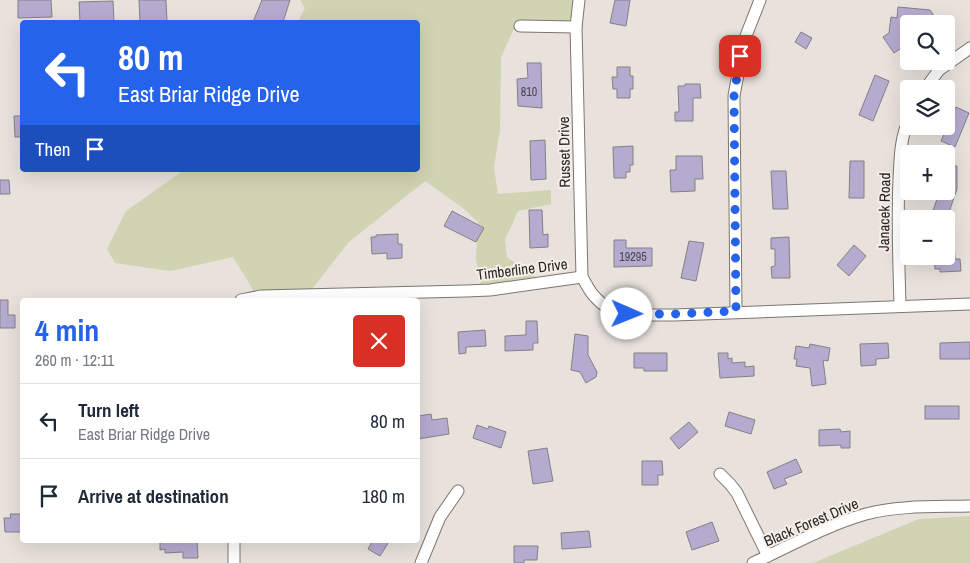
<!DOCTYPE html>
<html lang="en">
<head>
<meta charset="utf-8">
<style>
	:root { --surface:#fff; --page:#f2f2f3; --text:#1f2937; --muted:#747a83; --line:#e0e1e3; --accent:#2563eb }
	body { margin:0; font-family:"Archivo Narrow",sans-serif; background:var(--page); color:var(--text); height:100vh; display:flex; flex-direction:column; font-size:19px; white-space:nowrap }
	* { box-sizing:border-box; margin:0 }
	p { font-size:16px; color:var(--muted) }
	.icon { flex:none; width:28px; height:28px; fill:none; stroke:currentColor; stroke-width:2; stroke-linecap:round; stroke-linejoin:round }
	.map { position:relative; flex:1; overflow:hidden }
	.sheet { position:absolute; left:20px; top:298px; width:400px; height:245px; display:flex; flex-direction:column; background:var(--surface); border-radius:5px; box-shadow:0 5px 20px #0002 }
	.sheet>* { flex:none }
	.top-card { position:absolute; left:20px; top:20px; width:400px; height:152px; border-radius:5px; box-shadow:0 5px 20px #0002; background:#2563eb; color:#fff; overflow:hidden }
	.tools { position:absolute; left:900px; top:15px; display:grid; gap:10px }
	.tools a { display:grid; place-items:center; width:55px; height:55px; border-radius:5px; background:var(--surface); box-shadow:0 5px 20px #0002; font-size:25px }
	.pin { position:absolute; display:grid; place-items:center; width:42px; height:42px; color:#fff; margin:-21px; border-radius:10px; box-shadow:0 2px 8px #0006 }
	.me { position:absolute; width:55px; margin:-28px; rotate:91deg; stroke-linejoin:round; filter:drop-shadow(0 0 4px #0008) }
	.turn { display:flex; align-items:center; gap:18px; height:105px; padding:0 15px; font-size:22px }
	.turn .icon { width:65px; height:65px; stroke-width:2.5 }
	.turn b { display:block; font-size:35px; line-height:42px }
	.then { display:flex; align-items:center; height:48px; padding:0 15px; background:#0003; gap:10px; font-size:19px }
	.round { display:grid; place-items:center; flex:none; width:52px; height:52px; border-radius:5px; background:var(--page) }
	.overview { display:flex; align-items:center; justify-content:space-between; height:85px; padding:0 15px }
	h1 { font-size:30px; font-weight:800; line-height:38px; color:var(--accent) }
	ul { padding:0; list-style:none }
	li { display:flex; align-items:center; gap:15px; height:75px; padding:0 15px; border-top:1px solid var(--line) }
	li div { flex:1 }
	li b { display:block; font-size:19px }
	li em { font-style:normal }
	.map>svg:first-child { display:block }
	.green { fill:#d1d4b2 }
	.building { fill:#b4abcf; stroke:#828187 }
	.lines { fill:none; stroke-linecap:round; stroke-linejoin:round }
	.minor-casing { stroke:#7c7671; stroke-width:13 }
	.minor { stroke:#fff; stroke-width:11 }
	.route { stroke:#2563eb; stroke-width:9; stroke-dasharray:0 16.2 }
	.labels { text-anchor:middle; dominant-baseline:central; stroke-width:4; stroke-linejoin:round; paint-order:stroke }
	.number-label { font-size:12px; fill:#4b464f }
	.street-label { font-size:15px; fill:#282524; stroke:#f5eee9 }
</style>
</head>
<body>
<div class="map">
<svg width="970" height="563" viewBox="0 0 970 563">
	<rect width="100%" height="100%" fill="#e8e1dc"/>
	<!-- green -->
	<g class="green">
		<polygon points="300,0 573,0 572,17 568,22 516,24 501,57 500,130 494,167 498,194 551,190 551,204 518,211 505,240 507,257 538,279 481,286 476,259 478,222 463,208 425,181 349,242 311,290 255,293 233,257 170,271 115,263 107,249 126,211 184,170 418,170 418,22 298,22 305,8"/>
		<polygon points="970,516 970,563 813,563 919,519"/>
	</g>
	<!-- building -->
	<g class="building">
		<polygon points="18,0 51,0 52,17 18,18"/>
		<polygon points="139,0 166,0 167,22 140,22"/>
		<polygon points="262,0 290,0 283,22 253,22"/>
		<polygon points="615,0 630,0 626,26 610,23"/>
		<polygon points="113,1 114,22 80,22 79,2"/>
		<polygon points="898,7 930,10 933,14 932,24 909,24 909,43 894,53 883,37 889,33 891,17 897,18"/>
		<polygon points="801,32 812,38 806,49 795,42"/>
		<polygon points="527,63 541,63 542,108 518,106 517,79 528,78"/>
		<polygon points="617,67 630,67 630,76 633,76 633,89 630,89 630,98 617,98 617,89 613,89 612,77 617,77"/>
		<polygon points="875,75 889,81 873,121 859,115"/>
		<polygon points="685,84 700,84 701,98 693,98 693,121 675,121 675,112 679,112 678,86 685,86"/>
		<polygon points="956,107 969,113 955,147 941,141"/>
		<polygon points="14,116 22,116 22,137 15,137"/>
		<polygon points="545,140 546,179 531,180 530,141"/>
		<polygon points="633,146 633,165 630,165 630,172 626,172 626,178 614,178 613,147"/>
		<polygon points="676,156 702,156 703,179 695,179 695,191 671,192 670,170 676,170"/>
		<polygon points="850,161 864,161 864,198 849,198"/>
		<polygon points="946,166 957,166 957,189 947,218 932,213 940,191 946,191"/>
		<polygon points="771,171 786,171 788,209 773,209"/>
		<polygon points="0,180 9,180 10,194 0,194"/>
		<polygon points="529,210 542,210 543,235 548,234 548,247 530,248"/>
		<polygon points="452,211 484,228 476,242 444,226"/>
		<polygon points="398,234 398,244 402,244 402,258 387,259 387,253 372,254 371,237 376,237 376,235"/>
		<polygon points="789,237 790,278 772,278 771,267 775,266 775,249 771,249 771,238"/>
		<polygon points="614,240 626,240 626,248 652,248 652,266 614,267"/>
		<polygon points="689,241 704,243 696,281 681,278"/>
		<polygon points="946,241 954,241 955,259 960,259 961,271 940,272 940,269 935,269 934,256 946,256"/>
		<polygon points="854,245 866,256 849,276 837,265"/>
		<polygon points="0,300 8,300 8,315 15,315 15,328 0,328"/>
		<polygon points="526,321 537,321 538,343 533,343 533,350 505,351 505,336 526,335"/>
		<polygon points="485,330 486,346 466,347 466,353 459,354 458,332"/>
		<polygon points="575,334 588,336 588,355 597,372 596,377 586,383 580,372 571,370"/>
		<polygon points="970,342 970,359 940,359 940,343"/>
		<polygon points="888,343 889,358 876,359 876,365 861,366 860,344"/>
		<polygon points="810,344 830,348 828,361 823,360 826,384 812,386 810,368 796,366 797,359 794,359 796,346 809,348"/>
		<polygon points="634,353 667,353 667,371 644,371 644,368 634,368"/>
		<polygon points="718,353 728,353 728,359 732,358 732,363 745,362 745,367 754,366 754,376 720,378"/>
		<rect x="925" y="406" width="34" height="13"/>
		<polygon points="729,412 755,420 751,434 725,426"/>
		<polygon points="431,414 432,420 447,418 449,434 418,439 418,416"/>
		<polygon points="689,422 698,432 679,449 670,438"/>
		<polygon points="477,425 488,429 489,426 506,432 501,448 473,438"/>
		<polygon points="840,429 841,432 850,431 850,448 841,448 841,445 819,446 819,430"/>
		<polygon points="547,448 553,481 533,484 528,451"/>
		<polygon points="796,459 802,472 784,479 787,484 774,489 767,472"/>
		<polygon points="642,461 662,461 663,475 658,475 658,485 642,485"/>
		<polygon points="10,514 22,514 22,532 5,532 4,518 11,518"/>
		<polygon points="712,522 719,541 692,550 686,532"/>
		<polygon points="589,531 591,547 562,549 561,533"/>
		<polygon points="160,540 197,540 198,558 183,558 183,552 165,553 165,549 160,550"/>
		<polygon points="373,540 390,540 380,556 368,549"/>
		<polygon points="514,546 538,546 537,560 524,560 524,563 514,563"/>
	</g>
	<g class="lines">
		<defs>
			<g id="minor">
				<polyline points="579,0 576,27 582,277"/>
				<polyline points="520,26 576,27"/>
				<polyline points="925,89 939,70 970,48"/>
				<path d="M241,300L261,296L466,291L490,290L582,277C586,283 589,291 595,297C614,320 647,314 674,315L970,304"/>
				<path d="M900,306C899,264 897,222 899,180C900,160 900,138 909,120"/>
				<polyline points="736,311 734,96 744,41 760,0"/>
				<polyline points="720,474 730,484 737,493 768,556"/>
				<polyline points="234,563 234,540"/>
				<polyline points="421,563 440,517 458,491"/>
				<path d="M753,563C790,546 827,525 866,514C900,505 936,507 970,506"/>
			</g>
		</defs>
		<!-- minor casing -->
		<use href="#minor" class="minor-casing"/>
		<!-- minor -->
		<use href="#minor" class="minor"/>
	</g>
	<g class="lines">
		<!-- route -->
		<polyline class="route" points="627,314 674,314 736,311 734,96 740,56"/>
	</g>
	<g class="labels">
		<!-- number labels -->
		<g class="number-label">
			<text x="529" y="92">810</text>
			<text x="633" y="257">19295</text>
		</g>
		<!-- street labels -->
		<g class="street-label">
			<text transform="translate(564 152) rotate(-91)">Russet Drive</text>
			<text transform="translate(884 212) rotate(-89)">Janacek Road</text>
			<text transform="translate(522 269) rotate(-7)">Timberline Drive</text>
			<text transform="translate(811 522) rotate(-23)">Black Forest Drive</text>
		</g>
	</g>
</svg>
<div class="tools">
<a><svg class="icon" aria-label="search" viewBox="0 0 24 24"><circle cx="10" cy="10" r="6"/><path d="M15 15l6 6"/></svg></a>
<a><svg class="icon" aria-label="layers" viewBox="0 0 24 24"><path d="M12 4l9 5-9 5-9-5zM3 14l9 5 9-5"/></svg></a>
<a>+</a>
<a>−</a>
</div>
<div class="pin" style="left:740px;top:56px;background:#d93025"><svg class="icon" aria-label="arrive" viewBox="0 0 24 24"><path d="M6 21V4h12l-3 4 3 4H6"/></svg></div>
<svg class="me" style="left:627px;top:314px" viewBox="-20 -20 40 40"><circle r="19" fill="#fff"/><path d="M0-13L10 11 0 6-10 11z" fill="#2563eb"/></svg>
<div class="top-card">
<div class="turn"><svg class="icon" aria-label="left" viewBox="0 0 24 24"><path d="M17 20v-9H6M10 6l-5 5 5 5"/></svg><div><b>80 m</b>East Briar Ridge Drive</div></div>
<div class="then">Then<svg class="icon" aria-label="arrive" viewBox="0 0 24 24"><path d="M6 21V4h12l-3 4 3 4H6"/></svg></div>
</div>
<section class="sheet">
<div class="overview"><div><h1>4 min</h1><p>260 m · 12:11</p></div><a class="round" style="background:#d93025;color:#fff"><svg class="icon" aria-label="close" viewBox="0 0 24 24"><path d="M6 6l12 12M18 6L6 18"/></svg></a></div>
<ul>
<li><svg class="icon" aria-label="left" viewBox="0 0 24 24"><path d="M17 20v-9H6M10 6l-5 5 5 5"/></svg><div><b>Turn left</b><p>East Briar Ridge Drive</p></div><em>80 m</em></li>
<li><svg class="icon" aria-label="arrive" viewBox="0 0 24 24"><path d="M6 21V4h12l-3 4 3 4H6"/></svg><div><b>Arrive at destination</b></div><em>180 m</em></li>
</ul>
</section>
</div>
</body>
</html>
